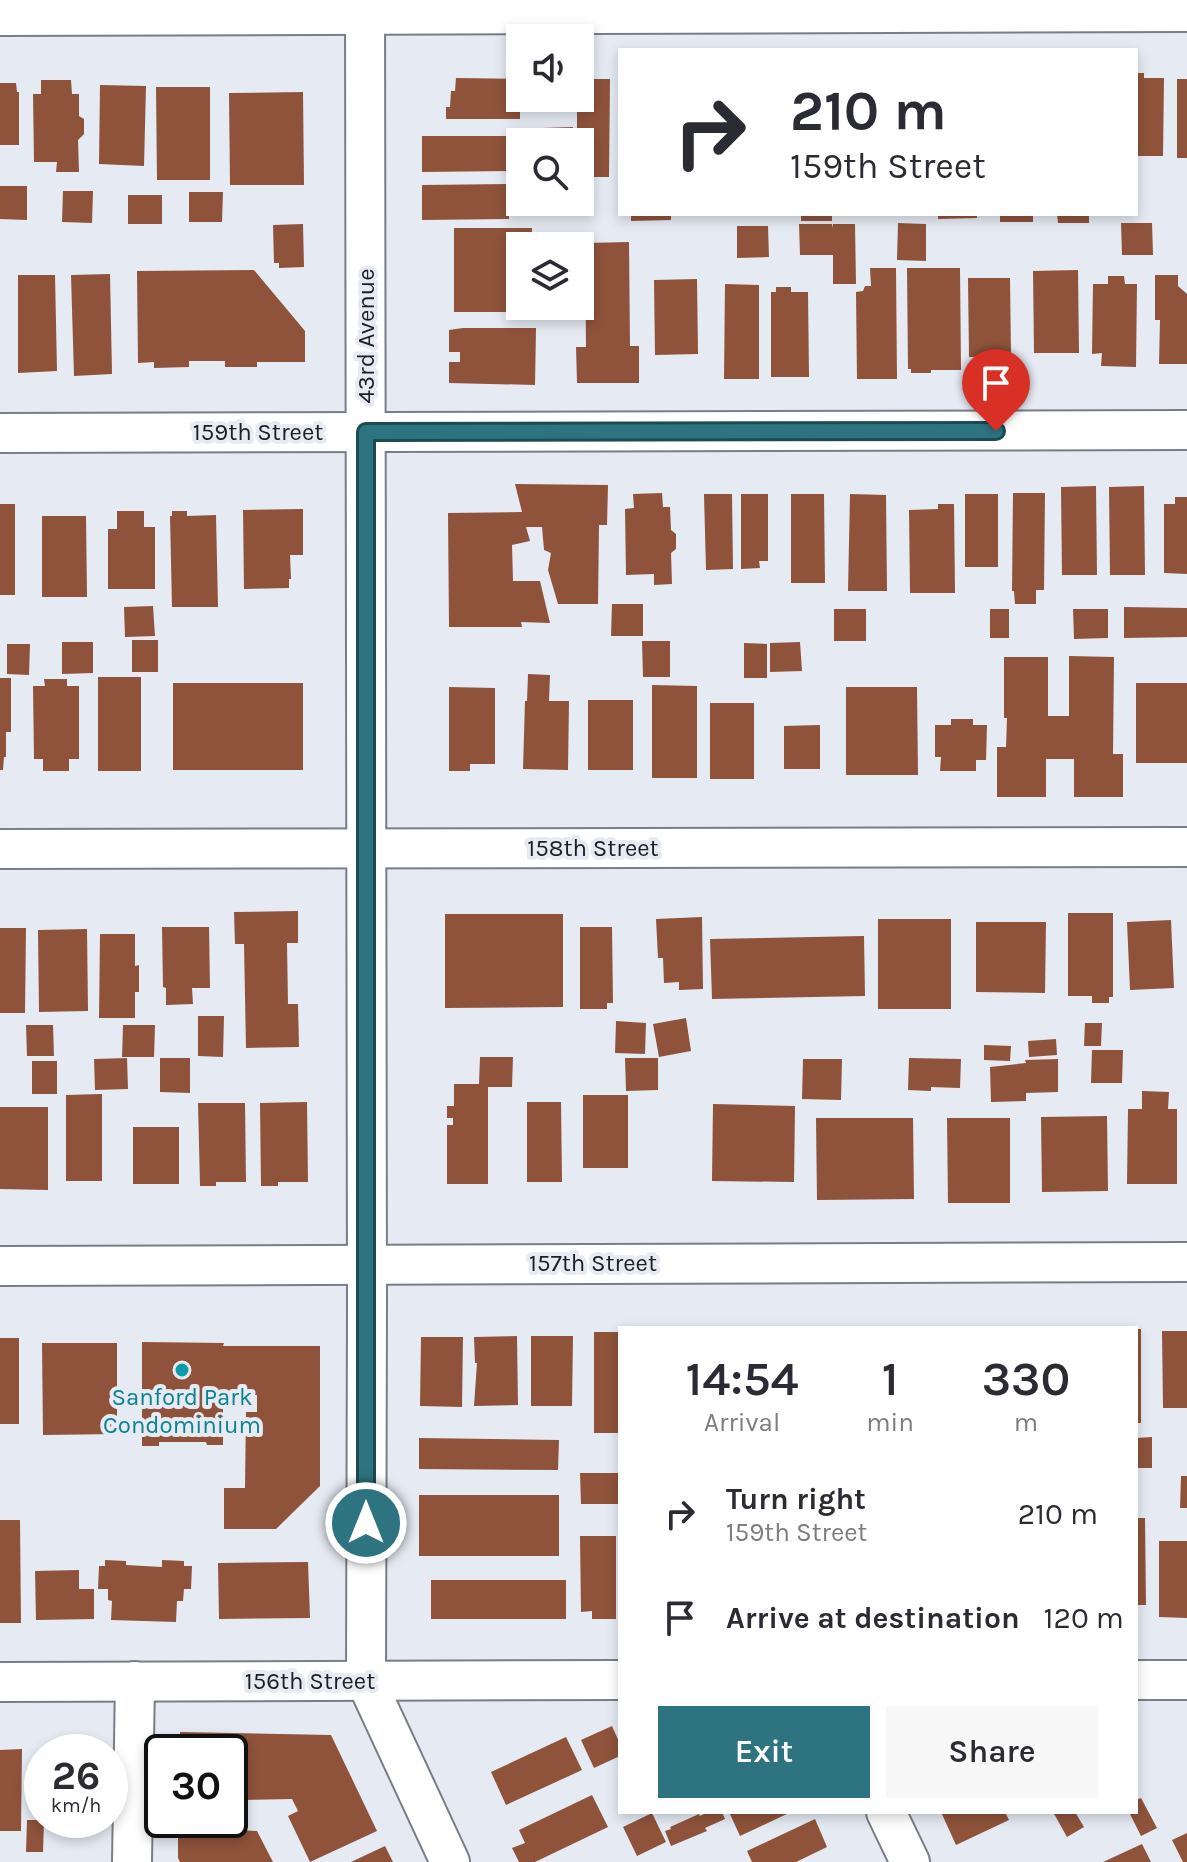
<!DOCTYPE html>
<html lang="en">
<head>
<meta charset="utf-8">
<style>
	:root { --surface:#fff; --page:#f7f7f7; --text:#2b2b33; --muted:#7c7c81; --accent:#2d7480 }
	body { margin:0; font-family:Karla,sans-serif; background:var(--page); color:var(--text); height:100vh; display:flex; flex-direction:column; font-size:30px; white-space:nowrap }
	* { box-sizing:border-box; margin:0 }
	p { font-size:26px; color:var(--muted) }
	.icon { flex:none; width:44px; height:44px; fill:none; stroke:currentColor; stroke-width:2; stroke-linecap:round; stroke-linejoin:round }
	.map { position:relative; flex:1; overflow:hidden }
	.panel { position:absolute; left:618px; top:1326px; width:520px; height:488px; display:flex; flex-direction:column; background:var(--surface); border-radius:0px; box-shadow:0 4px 12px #0003 }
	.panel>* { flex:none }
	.guide { position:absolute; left:618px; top:48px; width:520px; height:168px; border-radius:0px; box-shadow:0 4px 12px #0003; background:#fff; color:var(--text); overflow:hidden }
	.tools { position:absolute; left:506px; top:24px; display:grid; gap:16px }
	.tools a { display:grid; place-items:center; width:88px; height:88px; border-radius:0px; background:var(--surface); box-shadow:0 4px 12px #0003; font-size:40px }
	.speed { position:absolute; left:24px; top:1734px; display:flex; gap:16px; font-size:40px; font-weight:700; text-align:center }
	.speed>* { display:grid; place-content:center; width:104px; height:104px; border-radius:50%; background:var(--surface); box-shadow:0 4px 12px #0003; line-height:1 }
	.speed small { font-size:20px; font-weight:400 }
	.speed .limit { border:4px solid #111; border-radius:12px; background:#fff; color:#111 }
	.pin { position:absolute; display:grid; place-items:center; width:68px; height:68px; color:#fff; margin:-82px -34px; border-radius:50% 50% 50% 0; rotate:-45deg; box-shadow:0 0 8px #0007 }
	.pin .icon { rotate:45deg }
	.me { position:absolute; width:88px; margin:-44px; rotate:0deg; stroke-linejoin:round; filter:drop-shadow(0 0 6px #0008) }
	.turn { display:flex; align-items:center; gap:28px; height:168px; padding:0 40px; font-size:36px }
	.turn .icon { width:104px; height:104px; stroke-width:2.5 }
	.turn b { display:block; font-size:56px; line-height:68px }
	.eta { display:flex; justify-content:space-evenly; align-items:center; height:136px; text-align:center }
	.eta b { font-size:48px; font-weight:600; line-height:56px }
	.primary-button { display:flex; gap:16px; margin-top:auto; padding:16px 40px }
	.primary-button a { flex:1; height:92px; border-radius:0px; background:var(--accent); color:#fff; font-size:32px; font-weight:600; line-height:92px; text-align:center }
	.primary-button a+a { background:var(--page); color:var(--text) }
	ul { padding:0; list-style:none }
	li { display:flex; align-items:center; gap:24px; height:104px; padding:0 40px }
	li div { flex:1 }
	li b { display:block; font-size:30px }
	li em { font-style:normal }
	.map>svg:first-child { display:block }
	.building { fill:#8f533b }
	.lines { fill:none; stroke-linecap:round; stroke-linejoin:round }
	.minor-casing { stroke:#797e86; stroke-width:42 }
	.minor { stroke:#fff; stroke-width:38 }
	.route-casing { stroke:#1d4b53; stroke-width:20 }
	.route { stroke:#2d7480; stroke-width:14 }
	.culture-dot { fill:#0f9aa8; stroke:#e5eaf3; stroke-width:3 }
	.labels { text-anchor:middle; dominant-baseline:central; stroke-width:8; stroke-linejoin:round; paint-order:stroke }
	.street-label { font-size:24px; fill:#1c1e21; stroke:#e5eaf3 }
	.culture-label { font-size:24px; fill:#0d838f; stroke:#e5eaf3 }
</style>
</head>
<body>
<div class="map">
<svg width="1187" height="1862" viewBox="0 0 1187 1862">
	<rect width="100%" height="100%" fill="#e5eaf3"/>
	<!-- building -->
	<g class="building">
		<polygon points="1136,73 1144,73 1144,78 1164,78 1163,156 1136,156"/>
		<polygon points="456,78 520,79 520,119 446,119 446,107 450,107 451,91 455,91"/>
		<polygon points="580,79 610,79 609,177 580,177 580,142 577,142 577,98 580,98"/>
		<rect x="1177" y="79" width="10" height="79"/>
		<polygon points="41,80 71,80 72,94 79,94 79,116 84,119 84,134 78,140 79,172 56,172 57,162 34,162 33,94 41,94"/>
		<polygon points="0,83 16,83 17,92 19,92 19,145 0,145"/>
		<polygon points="100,85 146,86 144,166 99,164"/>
		<polygon points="156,87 210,87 210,180 157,180"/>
		<polygon points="303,92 304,185 230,185 229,93"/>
		<polygon points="573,127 573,142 543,142 543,128"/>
		<polygon points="422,136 511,136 511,171 422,172"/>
		<polygon points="509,184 509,219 422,220 422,185"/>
		<polygon points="0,186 27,186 27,220 0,219"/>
		<polygon points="63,191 93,191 92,223 62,222"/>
		<polygon points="189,192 223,192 222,222 189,222"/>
		<rect x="128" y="195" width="34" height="29"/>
		<polygon points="631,214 671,214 671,220 631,221"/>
		<rect x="801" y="214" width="31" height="7"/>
		<polygon points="938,214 977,214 977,218 938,219"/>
		<rect x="1000" y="214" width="33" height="8"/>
		<polygon points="1057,214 1089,214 1089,223 1058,223"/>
		<polygon points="898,223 926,224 926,261 897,260"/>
		<polygon points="1121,223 1152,223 1153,255 1122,255"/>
		<polygon points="303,224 304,267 279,268 279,263 274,263 273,225"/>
		<polygon points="799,224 832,224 832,228 833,224 855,224 856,284 833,284 833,255 800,255"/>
		<polygon points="737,226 768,226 769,257 737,258"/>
		<polygon points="454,228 532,228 532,246 520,246 520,306 532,306 532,312 454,312"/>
		<polygon points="629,242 630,346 639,346 639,383 577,383 576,347 586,347 585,243"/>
		<polygon points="870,268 896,268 897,379 857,379 856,292 863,291 865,286 871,286"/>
		<polygon points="907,268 960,268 961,370 931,370 931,373 911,373 911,369 908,369"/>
		<polygon points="254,270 305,331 305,362 257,362 257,367 225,367 225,361 189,361 189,367 154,368 154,362 138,363 137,271"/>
		<polygon points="1078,270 1079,353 1034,353 1033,271"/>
		<polygon points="110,274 112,374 74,376 71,275"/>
		<polygon points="18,275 55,275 57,371 18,373"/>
		<polygon points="1155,275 1178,275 1178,286 1187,294 1187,364 1159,364 1160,320 1155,320"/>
		<polygon points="1108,276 1124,276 1125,284 1137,284 1136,367 1101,366 1102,353 1092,354 1093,284 1108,284"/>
		<polygon points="968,278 1010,278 1011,356 969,357"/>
		<polygon points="697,279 698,354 655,355 654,280"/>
		<polygon points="725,284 759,285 759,379 724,379"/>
		<polygon points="776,287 791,287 791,292 808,292 809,377 771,377 771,292 776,292"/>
		<polygon points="463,328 536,328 535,385 449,383 449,362 460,362 460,352 449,352 449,330"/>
		<polygon points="515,484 608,485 607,525 599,525 598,604 558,604 548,570 551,553 544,550 542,527 526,527 530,541 512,545 513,581 540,581 550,623 521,622 522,627 449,627 448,513 522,512"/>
		<polygon points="1096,486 1097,575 1062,575 1061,487"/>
		<polygon points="1144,486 1145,575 1110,575 1109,487"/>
		<polygon points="662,493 663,507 670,507 671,530 676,534 676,549 671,553 672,584 654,585 654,574 626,575 625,509 634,508 633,494"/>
		<polygon points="1013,493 1045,493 1044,590 1036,590 1036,604 1015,604 1014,591 1012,591"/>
		<polygon points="704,494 732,494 733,569 706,570"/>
		<polygon points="741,494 768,494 768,561 759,561 760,568 741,569"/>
		<polygon points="791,494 824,494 825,583 791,583"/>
		<polygon points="850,494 886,495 887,591 848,591"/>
		<rect x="965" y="494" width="33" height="73"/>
		<polygon points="1175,497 1187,497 1187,574 1164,573 1164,504 1175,504"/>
		<rect x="0" y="504" width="15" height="91"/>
		<polygon points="938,504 954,504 955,593 910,593 909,510 938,509"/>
		<polygon points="303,509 303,555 290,555 291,579 289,579 289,588 244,589 243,510"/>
		<polygon points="117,511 144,511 144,527 155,527 155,589 108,589 108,529 117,529"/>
		<polygon points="172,511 187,511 187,516 216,515 218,607 172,607 170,516 172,516"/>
		<polygon points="42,516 86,516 87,597 42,597"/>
		<polygon points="612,604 643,604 643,636 611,636"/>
		<polygon points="153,606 155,636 125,637 124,607"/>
		<polygon points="1124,607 1187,608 1187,637 1124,638"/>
		<rect x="834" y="609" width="32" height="32"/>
		<rect x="990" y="609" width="19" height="29"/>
		<polygon points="1073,609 1108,609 1108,638 1074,639"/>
		<rect x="132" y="640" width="26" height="32"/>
		<polygon points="642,641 670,641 670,677 643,677"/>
		<polygon points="62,642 93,642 93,673 62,674"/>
		<polygon points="800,642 802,671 770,672 770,643"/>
		<polygon points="744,643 767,644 767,678 744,678"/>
		<polygon points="7,644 30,644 29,675 7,674"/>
		<polygon points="1069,656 1114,657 1113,754 1123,754 1123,797 1074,797 1074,759 1046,759 1046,797 997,797 997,747 1006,747 1007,718 1004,718 1004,657 1048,657 1048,716 1069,716"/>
		<polygon points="528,674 550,675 549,701 569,701 568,770 523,769 525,701 527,701"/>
		<rect x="98" y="677" width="43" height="94"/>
		<polygon points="0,678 11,678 11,732 6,732 6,757 4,757 3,770 0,770"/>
		<polygon points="44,679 67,679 67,686 79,686 79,759 69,759 69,771 43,771 43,759 34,759 33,686 45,686"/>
		<rect x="173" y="683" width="130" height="87"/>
		<rect x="1136" y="683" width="51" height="80"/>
		<polygon points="652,685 697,686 697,778 652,778"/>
		<polygon points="449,687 495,688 495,764 470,764 470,771 449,771"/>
		<polygon points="846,687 917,687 918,775 846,775"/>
		<rect x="588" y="700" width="45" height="70"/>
		<rect x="710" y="703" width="44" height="76"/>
		<polygon points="951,719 973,719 973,725 987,725 986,760 976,760 976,771 940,771 941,757 935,757 935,725 951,725"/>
		<polygon points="820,725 820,769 784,769 784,726"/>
		<polygon points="298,911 298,943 287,943 288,1004 298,1004 299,1047 246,1048 244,944 235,944 234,912"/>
		<polygon points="1068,913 1113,913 1113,997 1109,997 1109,1003 1092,1003 1092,996 1068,996"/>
		<polygon points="445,914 563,914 563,1007 445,1008"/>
		<polygon points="702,917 703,989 679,990 679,982 664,983 663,958 658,958 656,919"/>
		<rect x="878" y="919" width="73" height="90"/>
		<polygon points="1171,920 1174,988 1130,990 1127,922"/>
		<polygon points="976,922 1046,922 1045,993 976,992"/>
		<polygon points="162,927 209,927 210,988 192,988 193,1004 166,1005 166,988 163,987"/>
		<polygon points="580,927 612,927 613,1003 607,1003 607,1009 580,1009"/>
		<polygon points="0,928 26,928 25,1013 0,1013"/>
		<polygon points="87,929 88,1011 39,1012 38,930"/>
		<polygon points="100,934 135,934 135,966 139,965 139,992 135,992 135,1018 99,1018"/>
		<polygon points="864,936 865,996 712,999 710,939"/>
		<polygon points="198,1016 224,1016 223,1057 198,1056"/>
		<polygon points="686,1018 691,1051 659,1057 653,1024"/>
		<polygon points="616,1021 646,1023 645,1054 615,1053"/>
		<polygon points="1085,1023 1102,1023 1101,1046 1084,1046"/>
		<polygon points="26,1025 53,1025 54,1056 27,1056"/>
		<polygon points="123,1025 155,1025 154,1057 122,1057"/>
		<polygon points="1056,1039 1057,1055 1029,1057 1028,1041"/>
		<polygon points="984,1045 1011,1046 1010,1061 984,1060"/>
		<polygon points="1092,1050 1123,1050 1122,1083 1091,1083"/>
		<polygon points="480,1057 513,1057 512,1087 488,1087 488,1184 447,1184 447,1125 453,1125 453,1118 447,1118 447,1106 454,1106 454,1084 479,1084"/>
		<polygon points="127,1058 128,1089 95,1090 94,1059"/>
		<polygon points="160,1058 190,1058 190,1093 160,1092"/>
		<polygon points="625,1058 658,1058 658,1090 626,1091"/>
		<polygon points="909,1058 961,1059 960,1088 931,1087 931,1091 908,1090"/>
		<polygon points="803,1059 842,1059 841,1100 802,1099"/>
		<polygon points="1058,1059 1058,1092 1026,1093 1026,1101 991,1102 990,1067 1026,1063 1025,1060"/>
		<rect x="32" y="1061" width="25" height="33"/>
		<polygon points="1142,1091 1169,1092 1168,1109 1177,1109 1177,1184 1127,1184 1128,1109 1142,1109"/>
		<polygon points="102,1094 102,1181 66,1181 66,1095"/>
		<rect x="583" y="1095" width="45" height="73"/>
		<polygon points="307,1102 308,1182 278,1182 278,1186 261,1186 260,1103"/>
		<polygon points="527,1102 561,1102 562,1182 527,1182"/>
		<polygon points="198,1103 245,1103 246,1182 216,1182 216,1186 200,1186"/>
		<polygon points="713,1104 795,1106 794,1182 712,1181"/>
		<polygon points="0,1107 48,1107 48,1190 0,1189"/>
		<polygon points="1107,1116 1108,1191 1042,1192 1041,1117"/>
		<polygon points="816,1118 913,1118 914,1199 817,1200"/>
		<polygon points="947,1118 1010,1118 1010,1203 948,1203"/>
		<rect x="133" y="1127" width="46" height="57"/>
		<rect x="1136" y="1329" width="5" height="94"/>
		<polygon points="1162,1331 1187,1331 1187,1408 1163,1408"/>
		<rect x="594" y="1332" width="26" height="101"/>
		<polygon points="517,1336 518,1405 474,1406 477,1363 475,1363 474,1337"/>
		<polygon points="531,1336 573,1336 572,1406 531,1406"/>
		<polygon points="421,1337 463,1337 462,1407 420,1406"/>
		<rect x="0" y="1338" width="19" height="86"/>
		<polygon points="142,1342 224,1343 223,1346 320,1346 320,1486 276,1529 224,1529 224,1488 245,1488 246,1412 257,1412 257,1395 223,1395 223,1445 207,1445 206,1442 159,1442 159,1446 142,1446"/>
		<polygon points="42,1343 117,1343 117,1434 43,1435"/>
		<polygon points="1152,1437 1152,1468 1136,1468 1136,1438"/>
		<polygon points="419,1438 559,1440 558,1470 419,1469"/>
		<polygon points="580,1473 620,1473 620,1504 581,1504"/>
		<polygon points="1181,1476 1187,1476 1187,1508 1180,1508"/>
		<rect x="419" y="1495" width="140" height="61"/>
		<polygon points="1136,1518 1145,1518 1146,1605 1136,1605"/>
		<polygon points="0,1520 20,1520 21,1623 0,1623"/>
		<polygon points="580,1536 616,1536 616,1619 592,1619 592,1611 581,1612"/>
		<polygon points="1159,1541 1187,1541 1187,1618 1159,1617"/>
		<polygon points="105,1560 126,1561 126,1565 162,1567 162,1560 184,1561 184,1566 192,1566 191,1589 184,1589 183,1601 177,1601 176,1622 111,1620 112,1601 108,1600 108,1589 98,1589 99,1566 105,1566"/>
		<polygon points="308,1562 310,1618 219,1619 218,1563"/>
		<polygon points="79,1570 79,1589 94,1589 94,1619 36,1620 35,1571"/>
		<rect x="431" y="1580" width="135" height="39"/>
		<polygon points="612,1726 620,1744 620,1756 594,1768 581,1740"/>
		<polygon points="180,1732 331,1735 377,1831 310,1862 288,1816 298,1811 292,1799 239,1800 238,1830 257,1831 273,1862 180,1862 178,1858 178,1820 230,1820 230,1752 180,1752"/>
		<polygon points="566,1737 582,1770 506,1805 491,1772"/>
		<polygon points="22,1749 21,1831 0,1831 0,1750"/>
		<polygon points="592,1795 608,1827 535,1862 519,1862 512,1848 525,1843 519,1830"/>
		<polygon points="1141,1798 1157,1828 1141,1836 1129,1812 1136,1812 1136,1800"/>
		<polygon points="708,1812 722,1812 725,1819 705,1828 707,1831 671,1846 665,1831 671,1829 670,1827 699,1814 700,1816"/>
		<polygon points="729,1812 791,1812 740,1836"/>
		<polygon points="941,1812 1005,1812 1009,1820 956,1845"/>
		<polygon points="1053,1812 1075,1812 1084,1827 1067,1837"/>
		<polygon points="652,1813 666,1842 637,1856 623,1827"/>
		<polygon points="815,1819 827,1847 796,1862 752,1862 747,1851"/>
		<polygon points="27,1820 44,1820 43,1852 26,1852"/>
		<polygon points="1187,1833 1187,1862 1183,1862 1172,1840"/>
		<polygon points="1142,1844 1151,1862 1103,1862"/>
		<polygon points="385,1846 393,1862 351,1862"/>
	</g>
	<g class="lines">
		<defs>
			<g id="minor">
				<polyline points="365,0 367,1304 366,1681 450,1862"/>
				<polyline points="0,16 1187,12"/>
				<polyline points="0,433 1187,430"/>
				<polyline points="0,849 1187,847"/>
				<polyline points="0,1266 1187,1262"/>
				<polyline points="1136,1680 1187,1680"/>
				<polyline points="0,1682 620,1680"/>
				<polyline points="886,1812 910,1862"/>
				<polyline points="132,1862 135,1681"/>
			</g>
		</defs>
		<!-- minor casing -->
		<use href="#minor" class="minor-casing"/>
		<!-- minor -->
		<use href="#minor" class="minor"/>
	</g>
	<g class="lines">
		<defs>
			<polyline id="route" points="366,1523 366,432 996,431"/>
		</defs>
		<!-- route casing -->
		<use href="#route" class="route-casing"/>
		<!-- route -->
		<use href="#route" class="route"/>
	</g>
	<!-- markers -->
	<circle class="culture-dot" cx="182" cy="1370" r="8"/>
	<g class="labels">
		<!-- street labels -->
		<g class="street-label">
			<text transform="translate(366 336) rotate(-90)">43rd Avenue</text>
			<text x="258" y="432">159th Street</text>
			<text x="593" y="848">158th Street</text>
			<text x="593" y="1263">157th Street</text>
			<text x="310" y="1681">156th Street</text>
		</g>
		<!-- culture labels -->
		<g class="culture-label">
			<text x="182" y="1397">Sanford Park<tspan x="182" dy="28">Condominium</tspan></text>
		</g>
	</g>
</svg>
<div class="tools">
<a><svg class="icon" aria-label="sound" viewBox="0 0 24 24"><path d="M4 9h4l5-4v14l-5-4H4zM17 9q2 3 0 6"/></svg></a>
<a><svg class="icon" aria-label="search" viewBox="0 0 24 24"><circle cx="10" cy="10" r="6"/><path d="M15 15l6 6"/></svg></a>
<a><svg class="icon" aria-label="layers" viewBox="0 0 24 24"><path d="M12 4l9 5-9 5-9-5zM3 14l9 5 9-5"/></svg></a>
</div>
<div class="speed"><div>26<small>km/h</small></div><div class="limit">30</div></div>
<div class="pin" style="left:996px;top:431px;background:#d93025"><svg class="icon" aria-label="arrive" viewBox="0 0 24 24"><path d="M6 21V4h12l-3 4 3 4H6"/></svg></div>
<svg class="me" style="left:366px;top:1523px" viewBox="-20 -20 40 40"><circle r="17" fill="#2d7480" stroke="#fff" stroke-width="3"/><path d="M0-11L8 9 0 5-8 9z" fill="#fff"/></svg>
<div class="guide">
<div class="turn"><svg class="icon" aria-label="right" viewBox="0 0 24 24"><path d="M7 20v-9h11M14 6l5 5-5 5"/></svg><div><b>210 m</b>159th Street</div></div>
</div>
<section class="panel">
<div class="eta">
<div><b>14:54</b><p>Arrival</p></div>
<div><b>1</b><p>min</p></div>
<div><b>330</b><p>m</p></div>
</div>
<ul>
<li><svg class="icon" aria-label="right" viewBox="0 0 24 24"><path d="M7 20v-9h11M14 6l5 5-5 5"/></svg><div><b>Turn right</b><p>159th Street</p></div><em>210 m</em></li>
<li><svg class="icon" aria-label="arrive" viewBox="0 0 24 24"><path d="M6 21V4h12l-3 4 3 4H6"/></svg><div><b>Arrive at destination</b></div><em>120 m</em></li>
</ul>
<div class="primary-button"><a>Exit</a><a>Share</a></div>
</section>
</div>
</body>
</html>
